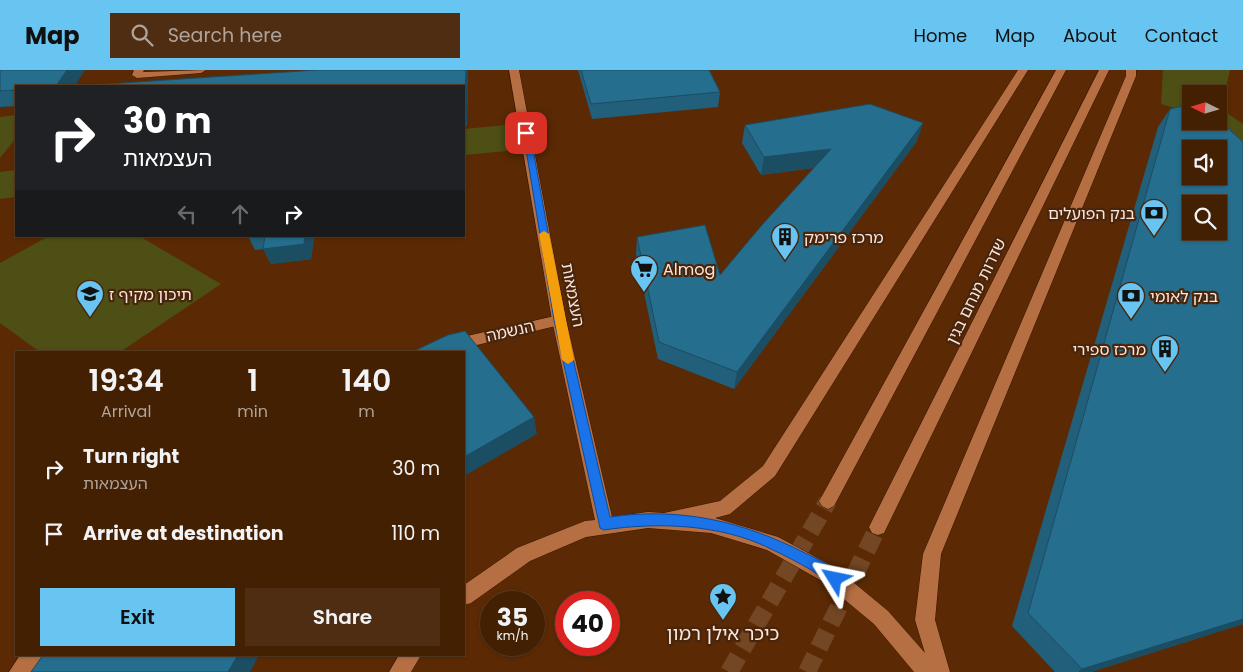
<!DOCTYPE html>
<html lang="en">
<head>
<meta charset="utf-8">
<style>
	:root { --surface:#442003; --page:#4e2d12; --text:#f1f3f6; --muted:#afa39a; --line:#5c3e25; --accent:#68c4f0 }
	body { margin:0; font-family:Poppins,"Noto Sans Hebrew",sans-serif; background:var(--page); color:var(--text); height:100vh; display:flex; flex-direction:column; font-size:19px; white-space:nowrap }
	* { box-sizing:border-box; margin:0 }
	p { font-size:16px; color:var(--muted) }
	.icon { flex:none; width:28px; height:28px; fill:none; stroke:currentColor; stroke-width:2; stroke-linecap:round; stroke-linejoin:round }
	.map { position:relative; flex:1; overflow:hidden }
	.side { position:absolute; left:15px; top:281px; width:450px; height:305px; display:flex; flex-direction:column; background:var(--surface); border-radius:0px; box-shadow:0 1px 4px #0004,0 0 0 1px var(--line) }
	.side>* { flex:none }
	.guide { position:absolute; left:15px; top:15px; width:450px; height:152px; border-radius:0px; box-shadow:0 1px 4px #0004,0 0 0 1px var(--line); background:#202124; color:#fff; overflow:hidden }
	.needle { width:32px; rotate:275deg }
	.controls { position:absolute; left:1182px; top:15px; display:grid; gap:10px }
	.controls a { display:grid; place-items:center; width:45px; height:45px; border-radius:0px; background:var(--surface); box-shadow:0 1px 4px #0004,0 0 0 1px var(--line); font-size:25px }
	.speed { position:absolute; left:480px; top:521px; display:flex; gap:10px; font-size:25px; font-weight:700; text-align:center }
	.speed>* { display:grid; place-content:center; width:65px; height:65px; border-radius:50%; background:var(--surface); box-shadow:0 1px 4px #0004,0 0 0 1px var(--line); line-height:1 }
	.speed small { font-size:12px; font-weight:400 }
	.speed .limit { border:8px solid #d22; background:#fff; color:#111 }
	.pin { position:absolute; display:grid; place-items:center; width:42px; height:42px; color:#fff; margin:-21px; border-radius:10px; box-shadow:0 2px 8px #0006 }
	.me { position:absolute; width:55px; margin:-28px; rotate:305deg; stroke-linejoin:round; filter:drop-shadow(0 0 4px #0008) }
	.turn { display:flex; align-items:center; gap:18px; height:105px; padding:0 25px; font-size:22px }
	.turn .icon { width:65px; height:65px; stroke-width:2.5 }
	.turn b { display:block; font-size:35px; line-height:42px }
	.lanes { display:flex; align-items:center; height:48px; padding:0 25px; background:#0003; justify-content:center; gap:25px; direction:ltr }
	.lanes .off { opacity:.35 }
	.eta { display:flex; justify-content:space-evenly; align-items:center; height:85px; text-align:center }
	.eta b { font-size:30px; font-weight:600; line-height:35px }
	.button { display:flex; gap:10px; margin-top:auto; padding:10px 25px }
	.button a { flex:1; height:58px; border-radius:0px; background:var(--accent); color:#111; font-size:20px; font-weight:600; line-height:58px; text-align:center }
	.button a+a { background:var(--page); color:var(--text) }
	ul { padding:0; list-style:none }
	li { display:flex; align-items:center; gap:15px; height:65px; padding:0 25px }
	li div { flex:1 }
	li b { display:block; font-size:19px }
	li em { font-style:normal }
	header { display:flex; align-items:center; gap:30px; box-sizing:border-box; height:70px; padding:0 25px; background:var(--accent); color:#111 }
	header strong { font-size:24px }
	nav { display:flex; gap:28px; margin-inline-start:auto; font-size:18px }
	.search { width:350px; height:45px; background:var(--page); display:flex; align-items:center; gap:12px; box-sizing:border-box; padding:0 18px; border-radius:0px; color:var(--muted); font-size:19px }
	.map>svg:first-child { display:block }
	.green { fill:#4d4f15 }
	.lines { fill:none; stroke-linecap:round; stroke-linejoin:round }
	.secondary-tunnel { stroke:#734624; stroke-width:18; stroke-dasharray:18 9; stroke-linecap:butt }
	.lane-casing { stroke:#381600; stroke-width:1 }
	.street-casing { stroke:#381600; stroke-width:1 }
	.secondary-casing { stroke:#381600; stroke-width:1 }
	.lane { fill:#b66f43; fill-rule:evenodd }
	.street { fill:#b66f43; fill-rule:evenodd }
	.secondary { fill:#b66f43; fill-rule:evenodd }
	.wall { fill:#215f7a }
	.shaded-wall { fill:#1b4d63 }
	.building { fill:#266e8e; stroke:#1b4d63; fill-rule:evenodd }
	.route { fill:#1a73e8; stroke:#114b97 }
	.slow { fill:#f59e0b }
	.labels { text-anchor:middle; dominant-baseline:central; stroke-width:4.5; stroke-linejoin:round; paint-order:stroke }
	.poi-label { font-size:16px; fill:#fde5d8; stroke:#48250d; text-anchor:start }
	.street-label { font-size:16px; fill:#fde5d8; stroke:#48250d }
	.near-poi-label { font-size:19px; fill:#fde5d8; stroke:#48250d }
</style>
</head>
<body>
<header>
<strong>Map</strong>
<div class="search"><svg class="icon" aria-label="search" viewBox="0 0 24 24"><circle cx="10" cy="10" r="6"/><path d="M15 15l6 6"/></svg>Search here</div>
<nav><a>Home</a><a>Map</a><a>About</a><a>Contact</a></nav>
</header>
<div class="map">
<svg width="1243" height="602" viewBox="0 0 1243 602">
	<rect width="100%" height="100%" fill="#5b2a04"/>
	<!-- green -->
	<g class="green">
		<polygon points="1163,0 1230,0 1221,39 1243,54 1243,82 1219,51 1219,24 1191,24 1191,43 1161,34"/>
		<polygon points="16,45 16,68 0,88 0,47"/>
		<polygon points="506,55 507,81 464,85 464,59"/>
		<polygon points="16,100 16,127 0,129 0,102"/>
		<polygon points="49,166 139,166 221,214 120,282 40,282 0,253 0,193"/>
	</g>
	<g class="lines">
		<!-- secondary-tunnel -->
		<g class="secondary-tunnel">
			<polyline points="729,602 828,431"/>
			<polyline points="807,602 878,457"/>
		</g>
		<defs>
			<polygon id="lane" points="134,0 144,0 143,2 206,0 201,3 137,8 132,5"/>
			<g id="street">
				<polygon points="559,245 564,246 566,250 564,254 448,282 426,282 428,278 467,266"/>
				<polygon points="20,585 43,585 32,602 9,602"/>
			</g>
			<g id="secondary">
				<polygon points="509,0 519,0 566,250 612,447 648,442 664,443 720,431 763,396 1018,0 1028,0 775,406 730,444 715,448 778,467 836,498 888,541 925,583 915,550 923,484 1126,6 1126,0 1136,0 1136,6 941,484 935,550 950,602 914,602 874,554 822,511 767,480 711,463 648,458 586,467 530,491 471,533 464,535 464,515 517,478 585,451 595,450 552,250"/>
				<polygon points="1056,0 1066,0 834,436 828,439 822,436 819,431 822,426"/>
				<polygon points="1099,0 1109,0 884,463 878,465 872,463 869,457 872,451"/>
				<polygon points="399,585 421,585 411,602 389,602"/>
			</g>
		</defs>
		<!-- lane casing -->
		<use href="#lane" class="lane-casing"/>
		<!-- street casing -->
		<use href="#street" class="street-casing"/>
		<!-- secondary casing -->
		<use href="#secondary" class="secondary-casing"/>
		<!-- lane -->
		<use href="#lane" class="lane"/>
		<!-- street -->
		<use href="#street" class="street"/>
		<!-- secondary -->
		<use href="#secondary" class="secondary"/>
	</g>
	<!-- wall -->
	<g class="wall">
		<polygon points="0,0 16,16 16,36 0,37"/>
		<polygon points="317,0 468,0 468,4 467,55 464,55 464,16"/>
		<polygon points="578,0 709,0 720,22 718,37 592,49"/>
		<polygon points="1170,39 1243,554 1091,602 1055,602 1012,556 1158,57"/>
		<polygon points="745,55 917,71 734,319 658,289 636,185 637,167 720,205 814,98 761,105 742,73"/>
		<polygon points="248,166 325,166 314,168 311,189 271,194 263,179 255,180"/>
	</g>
	<!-- shaded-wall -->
	<g class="shaded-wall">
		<polygon points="67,0 85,0 75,16 56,16"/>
		<polygon points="466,0 468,0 468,4 467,55 464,40"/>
		<polygon points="923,53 917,71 734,319 737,302"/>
		<polygon points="831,79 827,96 761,105 764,87"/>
		<polygon points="305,166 314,166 314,168 311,189 271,194 263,179"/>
		<polygon points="534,347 537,364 464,406 464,387"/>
		<polygon points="1243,549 1243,554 1091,602 1078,602 1082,599"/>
		<polygon points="238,585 259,585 250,602 228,602"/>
	</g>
	<!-- building -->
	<g class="building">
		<polygon points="0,0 67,0 56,16 16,16 16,20 0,21"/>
		<polygon points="317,0 466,0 464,40 464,16 77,16"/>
		<polygon points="581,0 709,0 720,22 591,34"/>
		<polygon points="870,34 923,53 737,302 659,272 637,167 705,155 720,205 762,155 831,79 764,87 745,55"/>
		<path d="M1187,35L1191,36V51H1219V50L1243,72V549L1082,599L1028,543L1170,39ZM1191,79H1219V106H1191ZM1191,134H1219V161H1191Z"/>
		<polygon points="265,166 305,166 304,174 263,179"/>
		<polygon points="465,261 534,347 464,387 464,282 412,282 448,265"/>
		<polygon points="43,585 238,585 228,602 31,602"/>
	</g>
	<!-- route -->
	<path class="route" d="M523,61L530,63L564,250L610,447C681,437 742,451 805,483C817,489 836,496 842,509L840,514L835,516C826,512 820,506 813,501C799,493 784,485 769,478C720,454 657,452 604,460L600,458L554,250Z"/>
	<!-- slow -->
	<polygon class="slow" points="544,161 549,164 574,290 568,294 562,290 539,164"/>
	<!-- icons -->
	<defs>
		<symbol id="bank-pin" viewBox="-11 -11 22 30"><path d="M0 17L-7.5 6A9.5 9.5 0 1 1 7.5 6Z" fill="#68c4f0" stroke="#48250d"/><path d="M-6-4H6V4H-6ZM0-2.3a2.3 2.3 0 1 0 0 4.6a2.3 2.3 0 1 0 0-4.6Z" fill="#111"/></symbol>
		<symbol id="building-pin" viewBox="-11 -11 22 30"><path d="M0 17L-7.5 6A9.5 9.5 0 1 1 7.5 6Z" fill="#68c4f0" stroke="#48250d"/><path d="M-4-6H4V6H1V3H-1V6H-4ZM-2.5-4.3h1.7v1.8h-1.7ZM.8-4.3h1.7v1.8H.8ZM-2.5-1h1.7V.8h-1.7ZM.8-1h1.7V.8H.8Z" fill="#111"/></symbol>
		<symbol id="supermarket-pin" viewBox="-11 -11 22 30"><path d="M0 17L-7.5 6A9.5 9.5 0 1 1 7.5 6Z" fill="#68c4f0" stroke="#48250d"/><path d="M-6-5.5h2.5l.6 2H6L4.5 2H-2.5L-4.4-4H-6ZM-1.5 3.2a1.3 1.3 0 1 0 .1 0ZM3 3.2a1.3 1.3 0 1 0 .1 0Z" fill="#111"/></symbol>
		<symbol id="school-pin" viewBox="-11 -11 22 30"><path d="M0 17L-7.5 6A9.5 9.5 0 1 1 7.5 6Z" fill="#68c4f0" stroke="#48250d"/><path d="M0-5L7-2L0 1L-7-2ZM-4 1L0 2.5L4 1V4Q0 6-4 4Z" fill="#111"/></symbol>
		<symbol id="sight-pin" viewBox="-11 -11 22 30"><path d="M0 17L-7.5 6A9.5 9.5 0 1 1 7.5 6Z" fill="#68c4f0" stroke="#48250d"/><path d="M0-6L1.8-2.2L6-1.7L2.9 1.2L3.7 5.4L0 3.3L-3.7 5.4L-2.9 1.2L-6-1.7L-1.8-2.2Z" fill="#111"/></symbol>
	</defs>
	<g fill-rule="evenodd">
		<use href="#bank-pin" x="1138" y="127" width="32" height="43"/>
		<use href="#building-pin" x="769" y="151" width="32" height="43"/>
		<use href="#supermarket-pin" x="628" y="183" width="32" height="43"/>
		<use href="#school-pin" x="74" y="208" width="32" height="43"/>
		<use href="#bank-pin" x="1115" y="210" width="32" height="43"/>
		<use href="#building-pin" x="1149" y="263" width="32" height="43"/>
		<use href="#sight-pin" x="707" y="511" width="32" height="43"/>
	</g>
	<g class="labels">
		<!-- poi labels -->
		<g class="poi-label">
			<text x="1135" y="143" text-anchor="end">בנק הפועלים</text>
			<text x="804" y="167">מרכז פרימק</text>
			<text x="663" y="199">Almog</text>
			<text x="109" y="224">תיכון מקיף ז</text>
			<text x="1150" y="226">בנק לאומי</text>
			<text x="1146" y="279" text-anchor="end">מרכז ספירי</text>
		</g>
		<!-- street labels -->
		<g class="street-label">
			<text transform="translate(976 221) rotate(-64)">שדרות מנחם בגין</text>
			<text transform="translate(573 225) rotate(79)">העצמאות</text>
			<text transform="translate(510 261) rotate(-13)">הנשמה</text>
		</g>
		<!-- near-poi labels -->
		<g class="near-poi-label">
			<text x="723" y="563">כיכר אילן רמון</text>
		</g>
	</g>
</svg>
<div class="controls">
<a><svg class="needle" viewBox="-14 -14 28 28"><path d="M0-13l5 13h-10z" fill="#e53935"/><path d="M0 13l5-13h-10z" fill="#afa39a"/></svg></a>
<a><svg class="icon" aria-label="sound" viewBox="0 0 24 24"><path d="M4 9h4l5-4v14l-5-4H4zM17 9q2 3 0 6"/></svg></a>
<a><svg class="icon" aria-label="search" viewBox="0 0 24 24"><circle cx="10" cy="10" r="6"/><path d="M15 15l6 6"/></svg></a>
</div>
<div class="speed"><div>35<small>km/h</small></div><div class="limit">40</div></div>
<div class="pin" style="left:526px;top:63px;background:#d93025"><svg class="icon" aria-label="arrive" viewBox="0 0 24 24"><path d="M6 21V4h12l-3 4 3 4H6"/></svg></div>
<svg class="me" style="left:835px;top:509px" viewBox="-20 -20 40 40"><path d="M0-17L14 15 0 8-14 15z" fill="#1a73e8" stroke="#fff" stroke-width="4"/></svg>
<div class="guide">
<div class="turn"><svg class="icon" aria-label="right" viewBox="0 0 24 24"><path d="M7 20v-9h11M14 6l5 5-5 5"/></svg><div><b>30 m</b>העצמאות</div></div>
<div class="lanes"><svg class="icon off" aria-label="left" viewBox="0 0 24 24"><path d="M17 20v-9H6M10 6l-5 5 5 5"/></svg><svg class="icon off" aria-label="ahead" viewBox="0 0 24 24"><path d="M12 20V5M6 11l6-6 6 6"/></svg><svg class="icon" aria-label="right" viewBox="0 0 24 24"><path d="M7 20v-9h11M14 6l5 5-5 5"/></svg></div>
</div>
<section class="side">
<div class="eta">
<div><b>19:34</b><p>Arrival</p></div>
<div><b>1</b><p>min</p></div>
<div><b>140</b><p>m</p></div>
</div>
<ul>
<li><svg class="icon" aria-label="right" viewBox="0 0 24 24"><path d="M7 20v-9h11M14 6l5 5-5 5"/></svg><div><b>Turn right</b><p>העצמאות</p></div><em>30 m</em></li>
<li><svg class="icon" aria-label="arrive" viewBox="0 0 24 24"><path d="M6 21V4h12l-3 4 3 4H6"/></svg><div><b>Arrive at destination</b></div><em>110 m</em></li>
</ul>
<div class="button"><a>Exit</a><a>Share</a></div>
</section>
</div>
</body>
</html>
